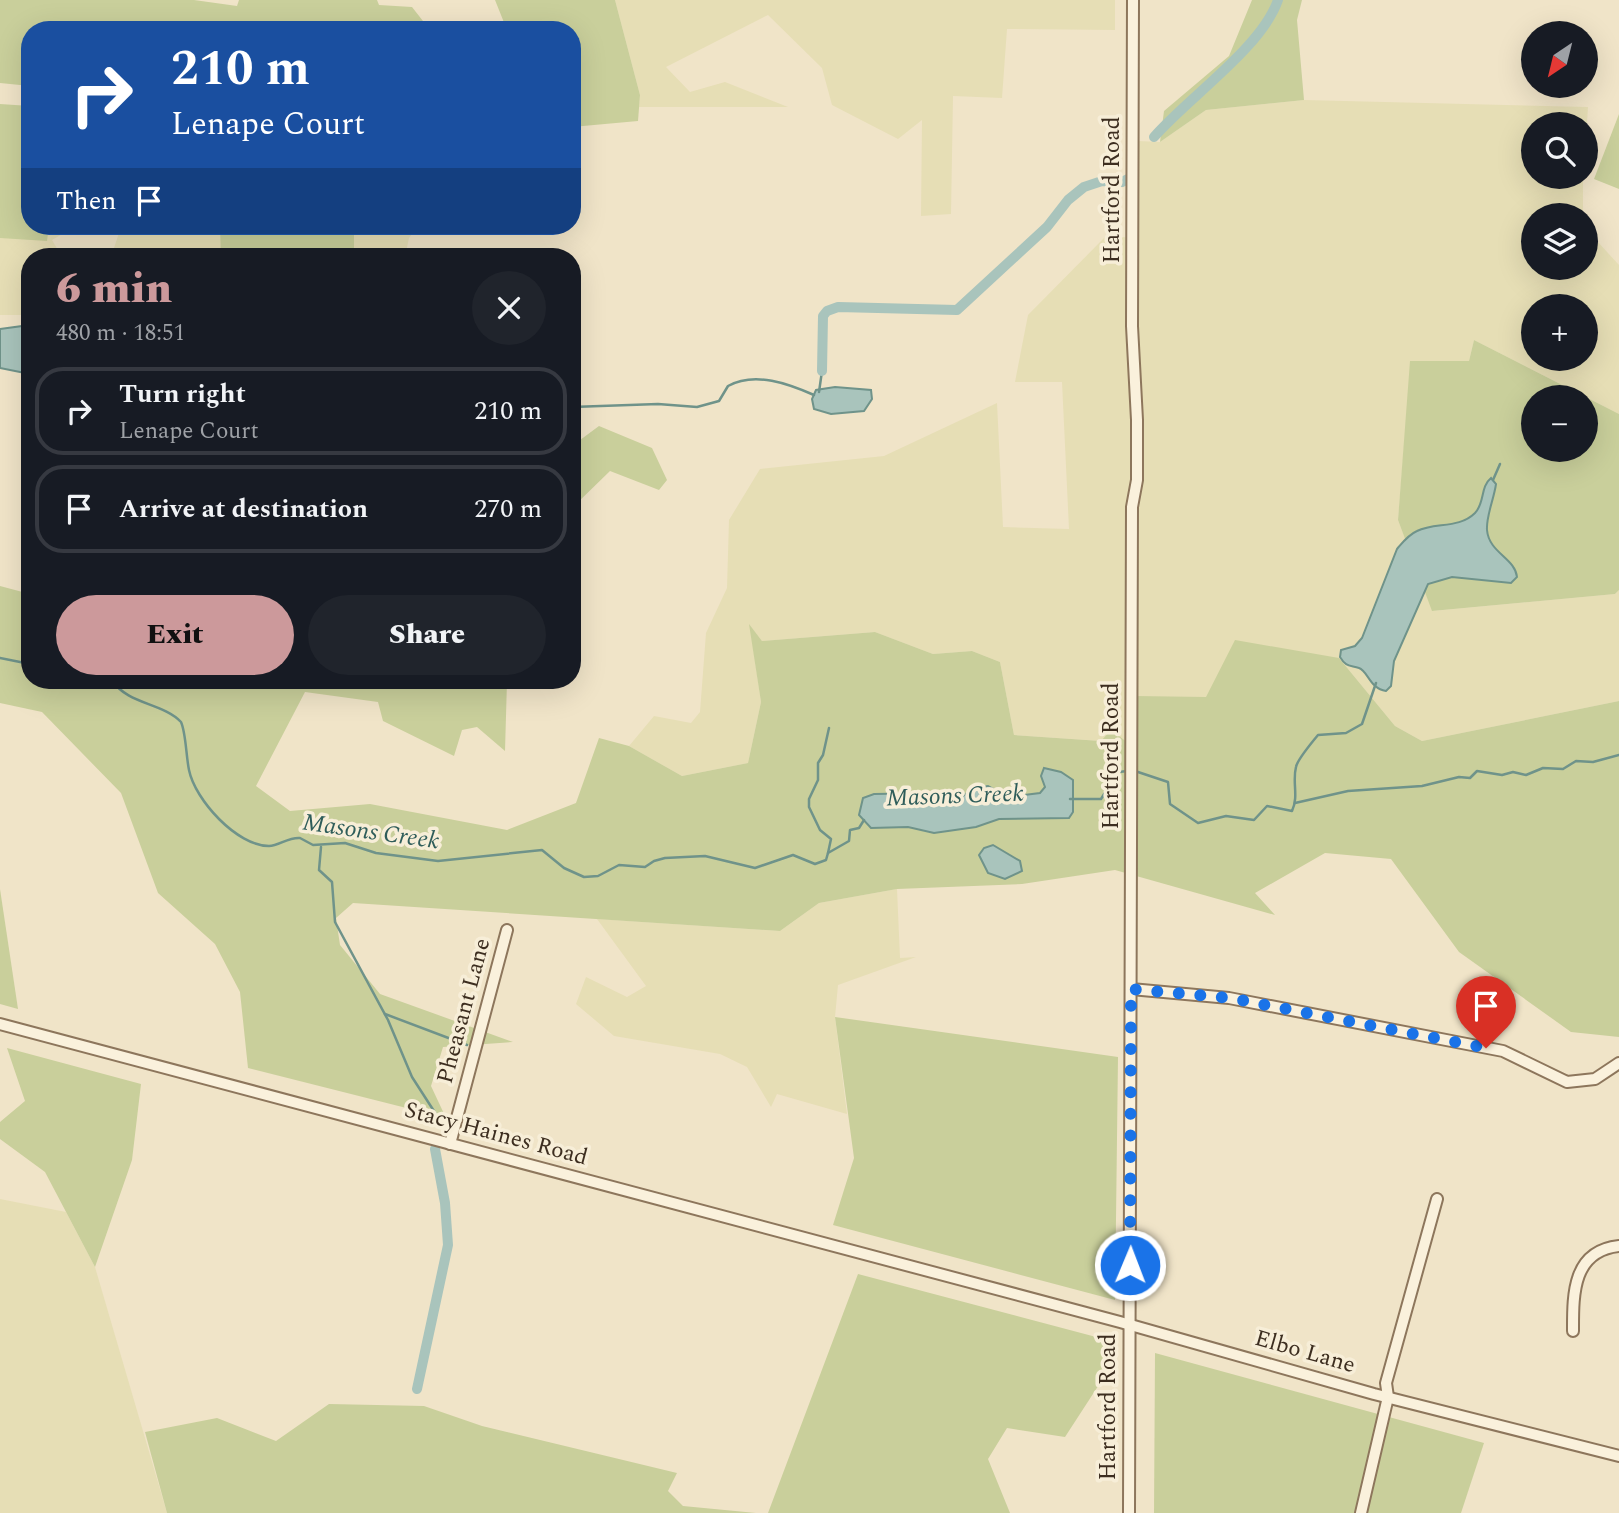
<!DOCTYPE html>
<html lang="en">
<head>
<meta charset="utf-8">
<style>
	:root { --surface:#171b24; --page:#20242c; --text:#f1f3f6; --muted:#9ea1a6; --line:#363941; --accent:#cc999b }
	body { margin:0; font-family:Spectral,serif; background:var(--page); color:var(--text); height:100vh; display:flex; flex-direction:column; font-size:26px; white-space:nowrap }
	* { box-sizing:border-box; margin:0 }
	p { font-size:23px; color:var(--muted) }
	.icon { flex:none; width:38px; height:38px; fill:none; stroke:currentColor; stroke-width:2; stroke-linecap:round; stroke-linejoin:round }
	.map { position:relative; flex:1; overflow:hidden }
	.sheet { position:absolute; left:21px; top:248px; width:560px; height:441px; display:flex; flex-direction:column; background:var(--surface); border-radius:28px; box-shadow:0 7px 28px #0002 }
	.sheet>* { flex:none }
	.guide { position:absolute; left:21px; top:21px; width:560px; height:214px; border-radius:28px; box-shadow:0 7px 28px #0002; background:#1a4fa0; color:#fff; overflow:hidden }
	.needle { width:46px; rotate:215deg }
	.tools { position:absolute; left:1521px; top:21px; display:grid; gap:14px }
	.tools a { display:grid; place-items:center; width:77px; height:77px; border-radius:50%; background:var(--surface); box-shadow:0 7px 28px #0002; font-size:35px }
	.pin { position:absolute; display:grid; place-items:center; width:60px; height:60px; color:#fff; margin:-72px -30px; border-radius:50% 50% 50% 0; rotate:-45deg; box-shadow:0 0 7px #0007 }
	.pin .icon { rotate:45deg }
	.me { position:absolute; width:77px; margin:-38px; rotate:1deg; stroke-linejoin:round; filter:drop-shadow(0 0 5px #0008) }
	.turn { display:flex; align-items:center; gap:24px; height:147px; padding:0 35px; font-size:32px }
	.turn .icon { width:91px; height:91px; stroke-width:2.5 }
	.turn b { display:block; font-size:49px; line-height:60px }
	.then { display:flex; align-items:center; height:66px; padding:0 35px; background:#0003; gap:14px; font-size:26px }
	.round { display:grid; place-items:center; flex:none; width:74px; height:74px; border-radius:37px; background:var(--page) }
	.head { display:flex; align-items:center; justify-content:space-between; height:119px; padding:0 35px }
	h1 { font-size:42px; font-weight:800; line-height:52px; color:var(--accent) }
	.action { display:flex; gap:14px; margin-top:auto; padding:14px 35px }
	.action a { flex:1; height:80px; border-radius:42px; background:var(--accent); color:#111; font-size:28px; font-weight:800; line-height:80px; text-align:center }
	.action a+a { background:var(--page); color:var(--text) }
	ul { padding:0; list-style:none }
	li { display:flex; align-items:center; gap:21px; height:88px; margin:0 14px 10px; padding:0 21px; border:4px solid var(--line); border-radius:28px }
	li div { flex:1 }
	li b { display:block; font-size:26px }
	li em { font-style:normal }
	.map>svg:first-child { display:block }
	.farmland { fill:#e6deb5; fill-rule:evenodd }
	.green { fill:#c9cf9b; fill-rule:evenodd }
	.water { fill:#a9c4bc; stroke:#6f938a; stroke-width:2 }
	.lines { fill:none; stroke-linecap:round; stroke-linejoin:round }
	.stream { stroke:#6f938a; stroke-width:2.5 }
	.canal { stroke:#a9c4bc; stroke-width:10 }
	.minor-casing { stroke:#8d765c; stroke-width:14 }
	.minor { stroke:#faf1dc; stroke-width:10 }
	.route { stroke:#1a73e8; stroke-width:12; stroke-dasharray:0 21.6 }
	.labels { text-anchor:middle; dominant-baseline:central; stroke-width:7; stroke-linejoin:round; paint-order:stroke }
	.street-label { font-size:23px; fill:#3d2e20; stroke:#f7eed8 }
	.water-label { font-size:24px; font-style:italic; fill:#2f5d5a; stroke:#f7eed8 }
</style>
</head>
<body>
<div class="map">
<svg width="1619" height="1513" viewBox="0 0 1619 1513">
	<rect width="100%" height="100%" fill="#f0e4c8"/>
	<!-- farmland -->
	<g class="farmland">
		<polygon points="615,0 1115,0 1115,30 1007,29 1002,98 953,96 951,214 921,216 922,120 898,139 832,105 822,68 768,15 666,67 690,92 725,82 788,107 639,107 640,95"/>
		<path d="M1304,100L1588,107L1586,138V124H1533V177H1583V215H1533V268H1586V229L1619,265V414L1474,340L1469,361H1411L1398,520L1433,611L1615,594L1619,590V701L1422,741L1395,726L1339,658L1206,697L1137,750L1102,741L1014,735L1000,662L972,651L933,654L875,632L762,641L750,626L761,702L748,763L682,776L629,746L654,716L691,723L700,712L706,633L727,588L729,520L760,469L884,456L997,403L1003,527L1069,529L1062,382H1015L1028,315L1106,236L1137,238L1138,141L1160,142L1206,110ZM1533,306H1586V359H1533Z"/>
		<polygon points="0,151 30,226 76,226 52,240 62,257 30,257 30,315 0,315"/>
		<polygon points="114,226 418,226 409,238 405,257 111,257 120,230"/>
		<polygon points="897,889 900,958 916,957 838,985 835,1017 847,1114 777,1094 771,1107 747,1067 720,1054 614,1036 576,1004 586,977 627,997 646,986 597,919 780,931 819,903"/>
		<polygon points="0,1199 66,1212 95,1267 167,1513 0,1513"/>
	</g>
	<!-- green -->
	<g class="green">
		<polygon points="0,0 194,0 237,6 239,0 377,0 379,5 412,7 430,30 30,30 30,86 0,83"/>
		<polygon points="495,0 615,0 640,95 638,121 572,127 572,30 507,30"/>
		<polygon points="1252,0 1302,0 1297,20 1304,100 1206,110 1160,142 1164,111 1229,56"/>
		<polygon points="0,104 30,106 30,226 49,226 47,241 0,238"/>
		<polygon points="1619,114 1619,189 1594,179"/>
		<polygon points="220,226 354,226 354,257 221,257"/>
		<path d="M1474,340L1619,414V590L1615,594L1432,611L1398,520L1410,361H1469ZM1533,397H1586V450H1533Z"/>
		<polygon points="599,426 652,448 667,480 659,490 610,471 572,508 572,446"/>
		<polygon points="0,586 30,594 30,681 507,681 505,751 477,727 462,730 454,756 383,721 378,702 305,692 256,786 290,811 370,804 507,830 576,803 599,738 629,746 682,776 748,763 761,702 749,624 762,641 875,632 933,654 972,651 1000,662 1014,735 1101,741 1111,730 1136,749 1135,696 1206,697 1235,640 1339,658 1395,726 1422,741 1619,701 1619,1037 1571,1032 1459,952 1391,859 1325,853 1255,893 1275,915 1115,870 1022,884 897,889 819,903 780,931 353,903 336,918 340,945 380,994 513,1042 443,1047 431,1086 446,1118 248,1068 240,992 215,944 158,893 121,793 42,712 0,703"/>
		<polygon points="0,889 18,1009 0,1004"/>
		<polygon points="835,1017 1118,1057 1115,1300 833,1225 854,1158"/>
		<polygon points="7,1048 141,1084 132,1160 95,1267 45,1172 0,1139 0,1122 25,1101"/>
		<polygon points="858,1274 1115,1342 1115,1360 1065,1437 1007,1428 988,1459 1010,1513 768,1513"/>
		<polygon points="1155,1353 1484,1443 1461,1513 1154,1513"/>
		<polygon points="329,1404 424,1406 482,1426 677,1473 668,1491 683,1506 756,1513 167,1513 145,1432 217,1418 276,1441"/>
	</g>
	<!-- water -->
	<g class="water">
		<polygon points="30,325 30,374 0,368 0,329"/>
		<polygon points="835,387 871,390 872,399 864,411 831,414 814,409 812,399 816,390"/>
		<path d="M1491,478L1496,484C1494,499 1486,516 1487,530C1489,553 1515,558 1517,577L1511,583L1452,577L1428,584L1394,661L1391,686L1386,691C1370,689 1368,671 1359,668C1349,665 1346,667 1340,657L1341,650L1355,646L1362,638L1397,549C1403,542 1408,535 1417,531C1435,522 1459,529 1475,513C1485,503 1480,487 1491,478Z"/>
		<polygon points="1044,768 1061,772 1073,780 1073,812 1069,818 999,819 976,827 934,833 908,827 871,828 859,815 863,798 874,794 937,793 960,798 974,788 988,786 1008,797 1040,793 1045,787 1041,776"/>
		<polygon points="993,845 1020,861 1022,871 1005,879 988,873 979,855 984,848"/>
	</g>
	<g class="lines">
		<!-- stream -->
		<g class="stream">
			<polyline points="819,392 822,371"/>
			<path d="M572,407L658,404L697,407L719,401L728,386C755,371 789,384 814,395"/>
			<polyline points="1493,480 1500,464"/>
			<polyline points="0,658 30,664"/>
			<path d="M113,681C127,704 163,703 181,722C186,733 186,756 189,770C195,800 237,846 269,846C279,846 288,837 300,838L313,845L345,843L376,853L438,861L542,850L564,868L584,877L598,876L619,865L645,867L654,861L665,858L705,856L755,868L793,855L815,864L826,860L828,853L849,841L850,830L859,828L864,820"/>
			<path d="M1135,771L1168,782L1170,804L1198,823L1226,816L1254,820L1267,806L1292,811C1299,796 1292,782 1296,767C1297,761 1313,741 1318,735L1346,733L1362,724L1376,683"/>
			<polyline points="1070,799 1101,799 1118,772 1128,771"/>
			<polyline points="1295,803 1348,791 1422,786 1459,777 1470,778 1477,771 1502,775 1513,772 1526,775 1543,768 1563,769 1576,761 1593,762 1619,755"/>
			<polyline points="321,847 319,870 332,882 335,922 388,1020 412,1077 441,1122"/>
			<polyline points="828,853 831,839 820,830 809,807 809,799 818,780 818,763 823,755 829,728"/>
			<polyline points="385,1014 467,1045"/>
		</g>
		<!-- canal -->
		<g class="canal">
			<path d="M1154,137C1189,97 1262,47 1278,0"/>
			<polyline points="822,371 823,316 827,311 838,307 957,310 1047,227 1068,200 1084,187 1102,181 1122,182 1130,178"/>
			<polyline points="417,1389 448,1245 445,1203 435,1149"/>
		</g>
		<defs>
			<g id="minor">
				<polyline points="1131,989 1229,998 1503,1051 1567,1082 1595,1079 1619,1063"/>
				<polyline points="0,1024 1120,1322 1374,1394 1619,1456"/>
				<polyline points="450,1144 507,930"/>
				<path d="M1573,1331C1573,1295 1572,1251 1619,1246"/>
				<polyline points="1129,1513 1132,507 1137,480 1137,420 1132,326 1133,0"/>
				<polyline points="1361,1513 1388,1397 1386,1383 1437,1199"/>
			</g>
		</defs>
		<!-- minor casing -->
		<use href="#minor" class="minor-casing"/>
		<!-- minor -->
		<use href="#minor" class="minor"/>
	</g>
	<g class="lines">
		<!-- route -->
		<polyline class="route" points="1130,1265 1131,989 1230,998 1486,1048"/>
	</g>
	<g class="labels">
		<!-- street labels -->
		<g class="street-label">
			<text transform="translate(1112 190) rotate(-90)">Hartford Road</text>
			<text transform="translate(1111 756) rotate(-90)">Hartford Road</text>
			<text transform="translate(464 1011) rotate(-75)">Pheasant Lane</text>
			<text transform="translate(496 1134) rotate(15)">Stacy Haines Road</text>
			<text transform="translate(1305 1352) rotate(16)">Elbo Lane</text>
			<text transform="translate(1108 1407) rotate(-90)">Hartford Road</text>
		</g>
		<!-- water labels -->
		<g class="water-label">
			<text transform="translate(955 796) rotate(-2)">Masons Creek</text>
			<text transform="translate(371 832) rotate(8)">Masons Creek</text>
		</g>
	</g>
</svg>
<div class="tools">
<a><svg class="needle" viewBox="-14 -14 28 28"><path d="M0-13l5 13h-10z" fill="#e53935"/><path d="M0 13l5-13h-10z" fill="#9ea1a6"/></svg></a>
<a><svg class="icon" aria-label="search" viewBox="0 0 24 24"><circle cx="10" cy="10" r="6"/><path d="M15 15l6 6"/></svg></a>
<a><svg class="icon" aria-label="layers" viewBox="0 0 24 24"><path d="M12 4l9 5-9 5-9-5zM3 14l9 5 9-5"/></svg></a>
<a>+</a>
<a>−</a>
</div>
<div class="pin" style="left:1486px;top:1048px;background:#d93025"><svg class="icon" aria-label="arrive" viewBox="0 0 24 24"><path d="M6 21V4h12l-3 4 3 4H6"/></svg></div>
<svg class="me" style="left:1130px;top:1265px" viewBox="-20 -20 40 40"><circle r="17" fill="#1a73e8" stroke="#fff" stroke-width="3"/><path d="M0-11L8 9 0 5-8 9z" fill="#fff"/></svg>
<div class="guide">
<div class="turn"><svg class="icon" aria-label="right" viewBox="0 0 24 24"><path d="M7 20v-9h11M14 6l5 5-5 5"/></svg><div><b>210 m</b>Lenape Court</div></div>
<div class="then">Then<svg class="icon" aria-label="arrive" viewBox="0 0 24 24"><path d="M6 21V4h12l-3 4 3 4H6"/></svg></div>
</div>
<section class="sheet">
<div class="head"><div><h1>6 min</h1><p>480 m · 18:51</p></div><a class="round"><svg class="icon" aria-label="close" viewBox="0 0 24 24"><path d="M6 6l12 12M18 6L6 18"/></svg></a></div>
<ul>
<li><svg class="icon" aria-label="right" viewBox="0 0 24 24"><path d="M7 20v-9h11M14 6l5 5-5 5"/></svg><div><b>Turn right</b><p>Lenape Court</p></div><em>210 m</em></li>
<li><svg class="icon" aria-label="arrive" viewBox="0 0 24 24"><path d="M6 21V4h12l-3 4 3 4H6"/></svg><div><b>Arrive at destination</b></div><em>270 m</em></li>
</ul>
<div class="action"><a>Exit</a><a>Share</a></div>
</section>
</div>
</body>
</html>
